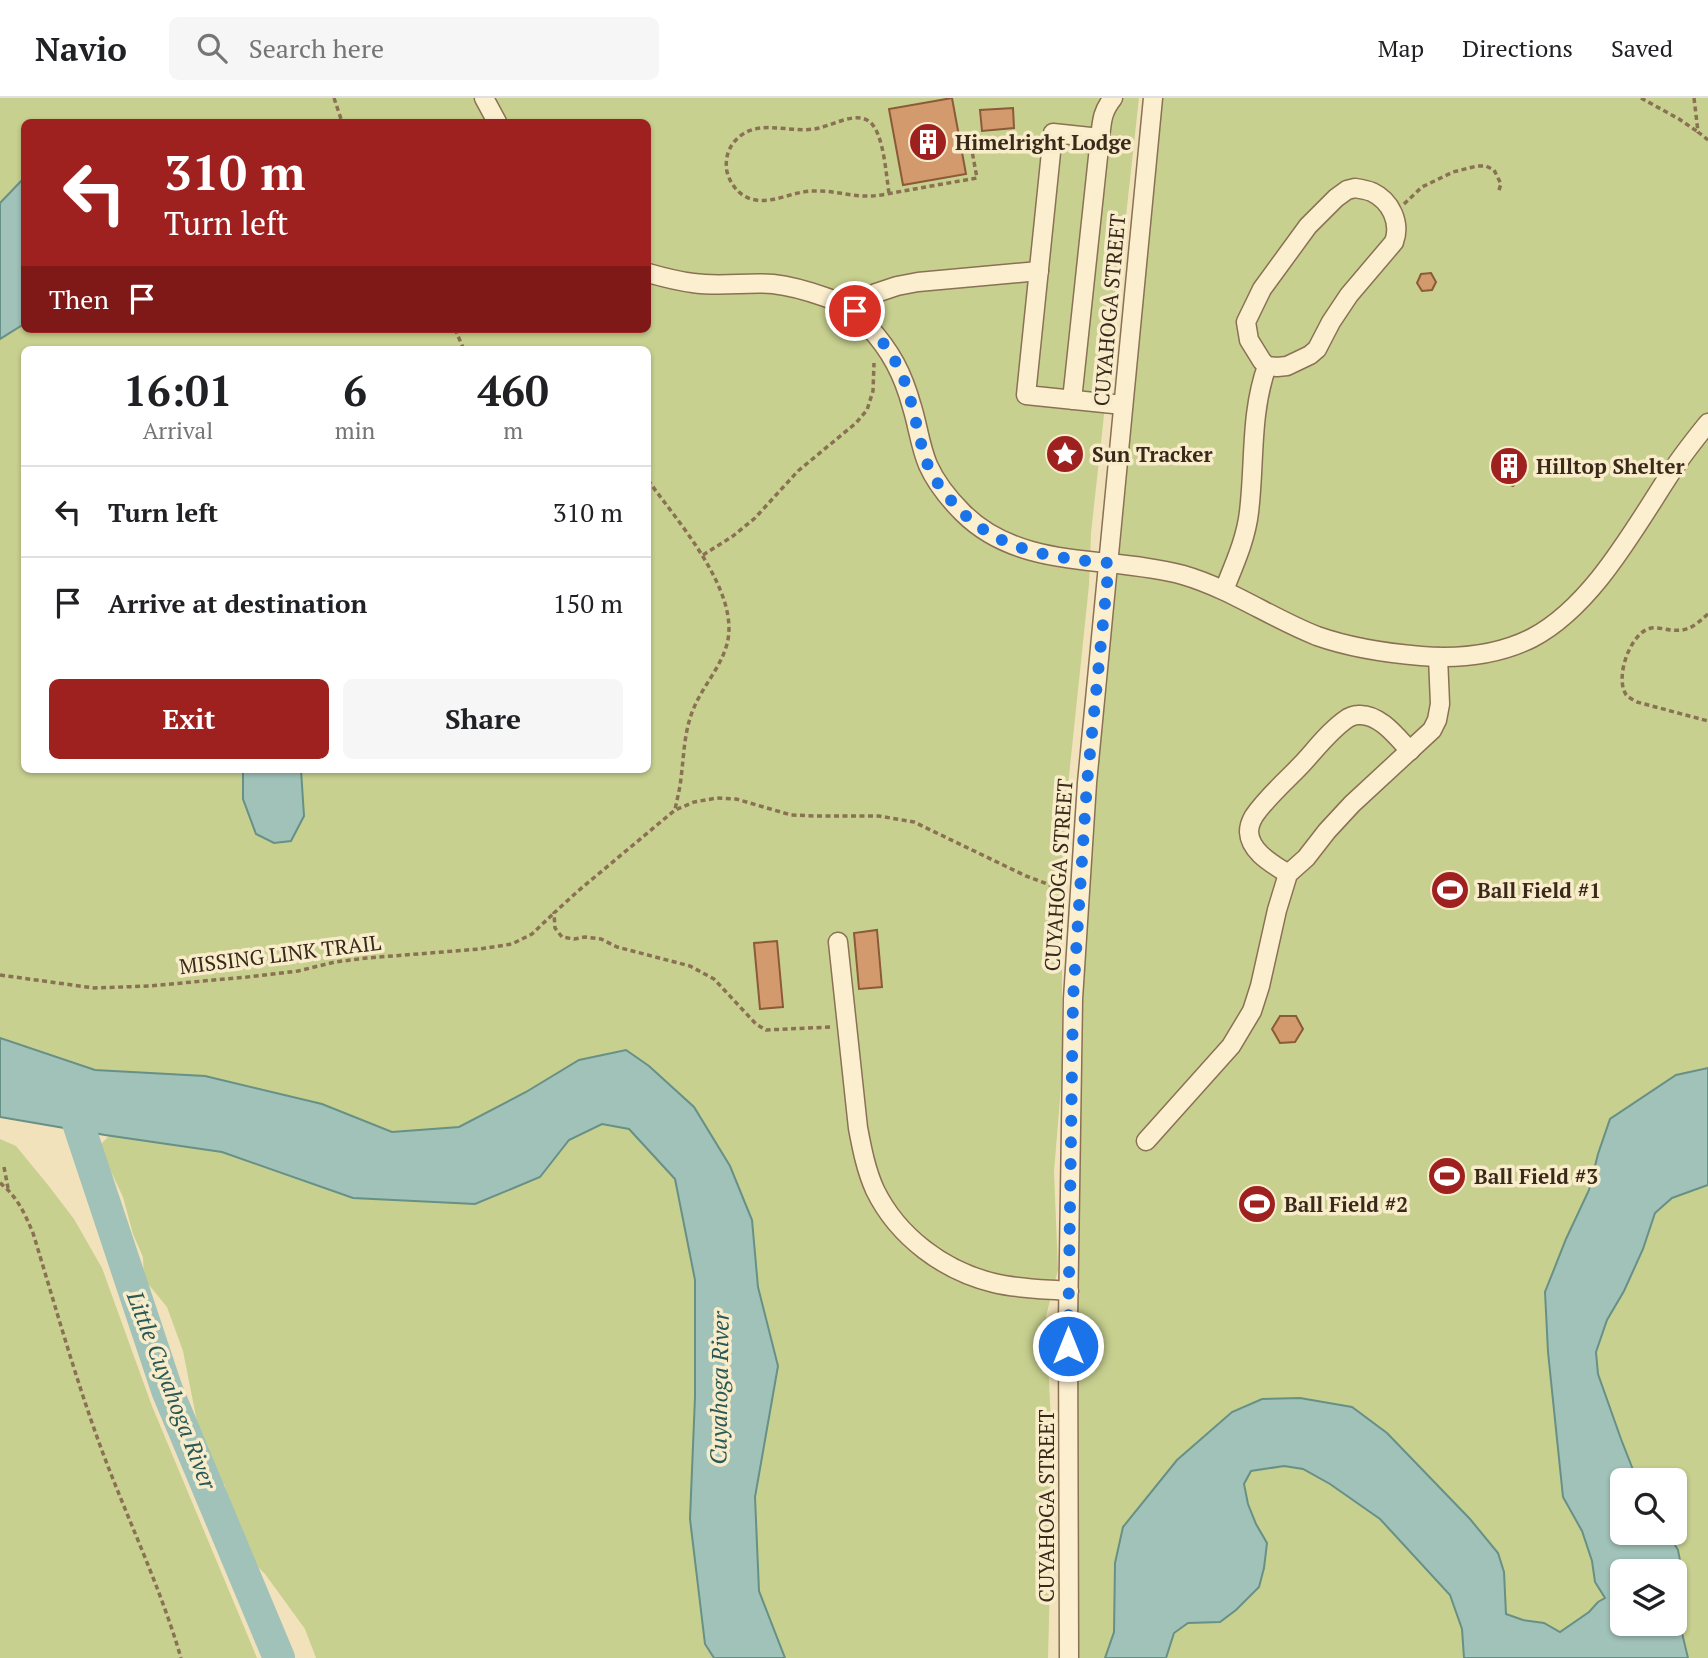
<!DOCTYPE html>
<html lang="en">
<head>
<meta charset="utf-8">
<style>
	:root { --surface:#fff; --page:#f6f6f6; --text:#202124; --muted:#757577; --line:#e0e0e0; --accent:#9e201f }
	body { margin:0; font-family:"PT Serif",serif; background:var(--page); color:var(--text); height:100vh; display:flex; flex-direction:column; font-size:26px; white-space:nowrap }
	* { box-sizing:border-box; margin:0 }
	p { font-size:23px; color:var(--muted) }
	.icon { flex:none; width:38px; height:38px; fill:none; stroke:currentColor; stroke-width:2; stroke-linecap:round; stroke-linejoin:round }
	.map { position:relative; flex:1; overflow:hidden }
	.drawer { position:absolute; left:21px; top:248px; width:630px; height:427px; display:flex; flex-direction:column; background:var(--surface); border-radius:10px; box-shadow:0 2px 5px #0004 }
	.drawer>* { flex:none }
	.banner { position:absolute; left:21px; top:21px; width:630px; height:214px; border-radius:10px; box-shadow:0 2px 5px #0004; background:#9e201f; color:#fff; overflow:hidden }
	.controls { position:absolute; left:1610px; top:1370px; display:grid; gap:14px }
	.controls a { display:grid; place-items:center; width:77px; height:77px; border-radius:10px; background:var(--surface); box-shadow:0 2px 5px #0004; font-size:35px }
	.pin { position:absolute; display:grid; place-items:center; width:60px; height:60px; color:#fff; margin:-30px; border:4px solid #fff; border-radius:50%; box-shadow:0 2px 7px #0007 }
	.me { position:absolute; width:77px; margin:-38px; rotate:0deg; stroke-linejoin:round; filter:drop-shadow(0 0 5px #0008) }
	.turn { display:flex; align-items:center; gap:24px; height:147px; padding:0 28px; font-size:32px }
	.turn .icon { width:91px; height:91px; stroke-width:2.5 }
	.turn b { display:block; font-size:49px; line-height:60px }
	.then { display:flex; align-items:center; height:66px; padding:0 28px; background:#0003; gap:14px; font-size:26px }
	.eta { display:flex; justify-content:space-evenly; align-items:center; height:119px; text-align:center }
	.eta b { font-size:42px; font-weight:700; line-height:49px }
	.cta { display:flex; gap:14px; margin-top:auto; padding:14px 28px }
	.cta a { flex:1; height:80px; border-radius:10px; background:var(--accent); color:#fff; font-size:28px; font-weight:700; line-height:80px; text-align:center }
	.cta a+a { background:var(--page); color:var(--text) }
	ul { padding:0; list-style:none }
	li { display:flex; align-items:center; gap:21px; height:91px; padding:0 28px; border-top:2px solid var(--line) }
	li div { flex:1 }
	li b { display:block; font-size:26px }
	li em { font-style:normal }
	header { display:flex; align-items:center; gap:42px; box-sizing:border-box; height:98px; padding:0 35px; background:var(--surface); border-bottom:2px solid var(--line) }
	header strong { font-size:33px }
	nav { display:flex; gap:38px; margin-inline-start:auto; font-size:24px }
	.search { width:490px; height:63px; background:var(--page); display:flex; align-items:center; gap:18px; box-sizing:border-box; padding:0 24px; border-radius:10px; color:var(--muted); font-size:26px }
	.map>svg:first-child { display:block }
	.green { fill:#c7d08f; fill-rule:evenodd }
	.water { fill:#a0c2b8; stroke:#679086; stroke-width:2; fill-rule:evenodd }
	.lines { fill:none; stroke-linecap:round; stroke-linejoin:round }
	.river { stroke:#a0c2b8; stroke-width:32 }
	.building { fill:#d39a6e; stroke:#8b5a38; stroke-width:2 }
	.minor-casing { stroke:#8a7154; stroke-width:21 }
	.path { stroke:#8a7154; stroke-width:3.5; stroke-dasharray:5 3.5; stroke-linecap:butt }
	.minor { stroke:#fcefcf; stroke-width:18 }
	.route { stroke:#1a73e8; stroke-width:12; stroke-dasharray:0 21.6 }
	.labels { text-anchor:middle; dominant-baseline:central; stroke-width:7; stroke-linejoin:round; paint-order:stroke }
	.poi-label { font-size:21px; font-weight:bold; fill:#38291a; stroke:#f8eccb; text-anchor:start }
	.street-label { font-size:21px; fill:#38291a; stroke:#f8eccb }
	.water-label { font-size:23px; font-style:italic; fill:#285957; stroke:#f8eccb }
</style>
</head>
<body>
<header>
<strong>Navio</strong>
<div class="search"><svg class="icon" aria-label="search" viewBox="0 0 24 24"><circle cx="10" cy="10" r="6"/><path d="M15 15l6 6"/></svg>Search here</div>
<nav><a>Map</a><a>Directions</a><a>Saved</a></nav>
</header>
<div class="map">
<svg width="1708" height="1560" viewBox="0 0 1708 1560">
	<rect width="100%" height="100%" fill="#f1e2bb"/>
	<!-- green -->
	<g class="green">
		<path d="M0,0H1139L1091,435L1089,487L1069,678L1062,765V976L1054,1074L1058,1172L1046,1218L1053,1369L1048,1560H785L759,1493L755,1399L778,1268L758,1189L752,1121L579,962L526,994L459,1029L392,1034L322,1006L205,978L95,972L0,940ZM24,24H648V231H24ZM24,252H648V672H24Z"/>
		<path d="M1162,0H1708V1560H1069L1070,1089L1100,564L1116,491ZM1622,1382H1675V1435H1622ZM1622,1474H1675V1526H1622Z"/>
		<polygon points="602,1026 629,1031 675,1081 695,1182 695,1299 705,1546 714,1560 316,1560 305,1531 265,1476 250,1461 237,1433 225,1388 204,1359 183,1253 167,1209 144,1181 143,1159 133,1136 123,1099 99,1048 109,1038 222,1054 353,1100 475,1106 540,1079 569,1042"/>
		<polygon points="0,1041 16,1048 48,1087 74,1121 102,1170 152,1308 257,1560 0,1560"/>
	</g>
	<!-- water -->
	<g class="water">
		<polygon points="24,80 24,226 0,241 0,105"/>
		<polygon points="243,672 301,672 304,718 291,743 274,745 256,736 243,701"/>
		<polygon points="0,940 95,972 205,978 322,1006 392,1034 459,1029 526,994 579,962 626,952 649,968 694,1009 730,1068 752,1122 758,1189 778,1268 755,1399 759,1493 785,1560 714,1560 705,1546 690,1421 695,1299 695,1182 675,1081 629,1031 602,1026 569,1042 540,1079 475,1106 353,1100 222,1054 105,1037 0,1019"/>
		<path d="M1708,970V1087L1672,1100L1655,1115L1643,1151L1624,1193L1607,1222L1596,1254L1598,1276L1621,1341L1637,1382H1622V1435H1668L1678,1452L1684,1483L1682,1535L1688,1560H1464L1462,1531L1450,1497L1380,1421L1330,1386L1303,1371L1284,1368L1251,1373L1244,1386L1248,1406L1256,1426L1267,1445L1264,1470L1259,1489L1236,1512L1220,1524L1188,1525L1174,1535L1166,1560H1105L1114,1534L1115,1465L1123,1429L1177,1362L1232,1314L1262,1301L1300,1300L1352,1309L1387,1335L1470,1421L1498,1455L1504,1474L1506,1516L1523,1522L1544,1525L1560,1534L1589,1514L1598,1504L1605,1500L1595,1484L1592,1463L1582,1433L1563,1399L1548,1254L1545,1194L1566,1141L1589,1092L1598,1056L1610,1021L1676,977ZM1622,1474H1675V1526H1622Z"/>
	</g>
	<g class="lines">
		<!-- river -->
		<polyline class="river" points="76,1019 167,1292 279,1560"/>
	</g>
	<!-- building -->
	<g class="building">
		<polygon points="952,0 966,76 903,87 889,11"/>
		<polygon points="1013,10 1014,30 982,33 980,12"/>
		<polygon points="1431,175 1436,184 1432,192 1422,193 1417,185 1421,176"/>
		<polygon points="1515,357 1525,373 1513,388 1495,381 1496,363"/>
		<polygon points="877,832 882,889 859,891 854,835"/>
		<polygon points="777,843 783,909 760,911 754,845"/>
		<polygon points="1280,918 1296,918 1303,931 1295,944 1280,945 1272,931"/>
	</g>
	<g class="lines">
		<defs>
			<g id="minor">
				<polyline points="484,0 497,24"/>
				<path d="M1100,40C1102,22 1102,14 1113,0"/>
				<path d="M1355,90C1361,91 1367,92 1372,94C1391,103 1401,125 1394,144L1349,197L1331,224L1317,251L1310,257L1287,268L1277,269L1267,268L1262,263L1249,242L1246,224L1262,191L1308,128L1336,100L1347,92Z"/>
				<path d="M648,175C662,179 677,183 693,185C719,189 747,184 773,186C791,188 808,193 825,199C834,202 847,207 855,213C860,217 864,223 868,228C891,253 903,276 912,309C918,328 920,348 928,367C936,385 949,401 963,415C1021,473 1110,457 1183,477C1231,491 1271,520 1317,538C1351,550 1385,555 1421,558C1459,561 1498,557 1532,540C1593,508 1635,429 1672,373C1683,356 1696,340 1708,325"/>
				<polyline points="855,213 876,195 897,188 918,184 1039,173"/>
				<polyline points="1072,302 1100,40 1053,35 1026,297 1123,307"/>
				<path d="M1224,492C1234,467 1246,441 1249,414C1255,365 1250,315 1267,268"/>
				<path d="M1288,776C1273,766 1250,754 1249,734C1249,728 1251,723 1254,718C1267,699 1286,683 1302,666C1316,651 1330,632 1348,620C1350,619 1355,617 1358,617C1379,615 1397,639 1410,653"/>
				<path d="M838,844L858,1030C862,1051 866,1072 875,1092C898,1139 944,1173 994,1185C1018,1191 1044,1191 1069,1193"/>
				<polyline points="1146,1043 1231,948 1252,913 1260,888 1277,812 1288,776 1306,760 1327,733 1352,706 1432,632 1437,622 1440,606 1438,559"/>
				<polyline points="1069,1560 1068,1223 1073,901 1087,685 1153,0"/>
			</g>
		</defs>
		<!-- minor casing -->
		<use href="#minor" class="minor-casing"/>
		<!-- path -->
		<g class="path">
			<polyline points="334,0 342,24"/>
			<polyline points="1641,0 1679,21 1698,34"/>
			<polyline points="1694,0 1698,34 1708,42"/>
			<polyline points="969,35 972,53"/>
			<path d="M889,95C886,77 884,36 870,24C855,12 831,29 814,31C786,35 755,19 734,44C727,53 725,63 727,74C731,88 741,100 756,102C775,105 794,93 813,93C833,92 852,99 872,98C884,97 897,94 909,92C931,88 954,84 977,80L972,53L1036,42"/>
			<polyline points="1404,106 1422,89 1453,74 1477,68 1486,68 1494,72 1501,86 1498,95"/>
			<polyline points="455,231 464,252"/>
			<path d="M648,382C676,422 741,493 727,546C720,571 702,589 693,612C684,634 684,657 681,680C680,691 677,701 675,712"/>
			<polyline points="703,457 733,438 755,420 798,373 856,325 867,312 873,293 874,265"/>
			<path d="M1708,516C1692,530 1687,535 1664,531C1659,530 1653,529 1648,531C1629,538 1614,582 1627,598C1628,599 1635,603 1637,604L1708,623"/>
			<polyline points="0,877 94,890 149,888 247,879 298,873 335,864 367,860 480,851 512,846 532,836 554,815"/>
			<polyline points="830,929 766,932 756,926 714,881 690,868 617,849 601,841 585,839 574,841 562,839 555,830 554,815 578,793 675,712 694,704 717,700 736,701 791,717 816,718 879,718 914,724 1026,778 1064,792"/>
			<polyline points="4,1069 8,1090"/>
			<path d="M0,1085C17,1098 25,1116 33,1135C55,1207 75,1279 101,1350C127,1420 160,1488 181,1560"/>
		</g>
		<!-- minor -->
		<use href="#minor" class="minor"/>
	</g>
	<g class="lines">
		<!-- route -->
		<path class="route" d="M855,213C869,229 885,244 895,263C913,294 915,331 927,365C933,381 945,396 957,409C998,453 1052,460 1109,465L1087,685L1073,901L1068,1248"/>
	</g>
	<!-- icons -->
	<defs>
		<symbol id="building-disc" viewBox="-11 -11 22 22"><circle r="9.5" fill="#9e201f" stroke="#f8eccb"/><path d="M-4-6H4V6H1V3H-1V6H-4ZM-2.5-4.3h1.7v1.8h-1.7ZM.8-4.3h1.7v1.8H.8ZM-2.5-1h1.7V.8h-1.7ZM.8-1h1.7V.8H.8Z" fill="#fff"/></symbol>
		<symbol id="sight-disc" viewBox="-11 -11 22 22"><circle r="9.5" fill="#9e201f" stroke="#f8eccb"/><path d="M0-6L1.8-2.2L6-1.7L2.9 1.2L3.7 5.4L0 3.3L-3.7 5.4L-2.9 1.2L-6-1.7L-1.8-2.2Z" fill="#fff"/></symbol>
		<symbol id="stadium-disc" viewBox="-11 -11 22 22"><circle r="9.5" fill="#9e201f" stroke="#f8eccb"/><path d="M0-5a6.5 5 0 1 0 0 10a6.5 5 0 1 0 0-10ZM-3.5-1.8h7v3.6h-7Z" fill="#fff"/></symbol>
	</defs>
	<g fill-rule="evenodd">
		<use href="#building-disc" x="906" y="22" width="44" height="44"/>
		<use href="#sight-disc" x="1043" y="334" width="44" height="44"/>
		<use href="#building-disc" x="1487" y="346" width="44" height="44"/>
		<use href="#stadium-disc" x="1428" y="770" width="44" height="44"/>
		<use href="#stadium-disc" x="1425" y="1056" width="44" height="44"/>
		<use href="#stadium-disc" x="1235" y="1084" width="44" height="44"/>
	</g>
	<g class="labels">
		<!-- poi labels -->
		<g class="poi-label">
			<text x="955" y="44">Himelright Lodge</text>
			<text x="1092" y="356">Sun Tracker</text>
			<text x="1536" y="368">Hilltop Shelter</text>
			<text x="1477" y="792">Ball Field #1</text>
			<text x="1474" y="1078">Ball Field #3</text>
			<text x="1284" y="1106">Ball Field #2</text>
		</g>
		<!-- street labels -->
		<g class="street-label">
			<text transform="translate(1109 212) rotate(-85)">CUYAHOGA STREET</text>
			<text transform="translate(1058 777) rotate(-86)">CUYAHOGA STREET</text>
			<text transform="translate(280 856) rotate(-7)">MISSING LINK TRAIL</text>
			<text transform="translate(1046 1408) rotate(-90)">CUYAHOGA STREET</text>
		</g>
		<!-- water labels -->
		<g class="water-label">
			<text transform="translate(719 1290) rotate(-89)">Cuyahoga River</text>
			<text transform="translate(172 1292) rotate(69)">Little Cuyahoga River</text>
		</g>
	</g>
</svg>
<div class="controls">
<a><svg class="icon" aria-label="search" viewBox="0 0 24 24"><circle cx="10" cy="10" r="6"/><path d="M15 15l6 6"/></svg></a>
<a><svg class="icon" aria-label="layers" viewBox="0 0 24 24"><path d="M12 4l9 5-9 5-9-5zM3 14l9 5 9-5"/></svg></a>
</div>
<div class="pin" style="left:855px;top:213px;background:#d93025"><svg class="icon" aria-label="arrive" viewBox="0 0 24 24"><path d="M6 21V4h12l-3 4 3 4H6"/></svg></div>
<svg class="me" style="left:1068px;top:1248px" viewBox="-20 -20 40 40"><circle r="17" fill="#1a73e8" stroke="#fff" stroke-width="3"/><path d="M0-11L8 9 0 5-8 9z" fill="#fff"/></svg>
<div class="banner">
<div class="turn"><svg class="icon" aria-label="left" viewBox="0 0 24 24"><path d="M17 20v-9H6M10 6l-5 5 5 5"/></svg><div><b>310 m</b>Turn left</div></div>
<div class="then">Then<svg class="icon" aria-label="arrive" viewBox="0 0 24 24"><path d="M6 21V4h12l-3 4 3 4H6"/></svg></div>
</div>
<section class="drawer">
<div class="eta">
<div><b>16:01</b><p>Arrival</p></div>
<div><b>6</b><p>min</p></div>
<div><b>460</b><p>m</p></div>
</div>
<ul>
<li><svg class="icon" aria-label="left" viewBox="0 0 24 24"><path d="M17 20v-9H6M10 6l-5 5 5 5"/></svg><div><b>Turn left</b></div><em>310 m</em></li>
<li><svg class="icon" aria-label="arrive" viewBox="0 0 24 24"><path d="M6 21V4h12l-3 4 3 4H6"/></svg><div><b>Arrive at destination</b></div><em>150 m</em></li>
</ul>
<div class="cta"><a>Exit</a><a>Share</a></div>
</section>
</div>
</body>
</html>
